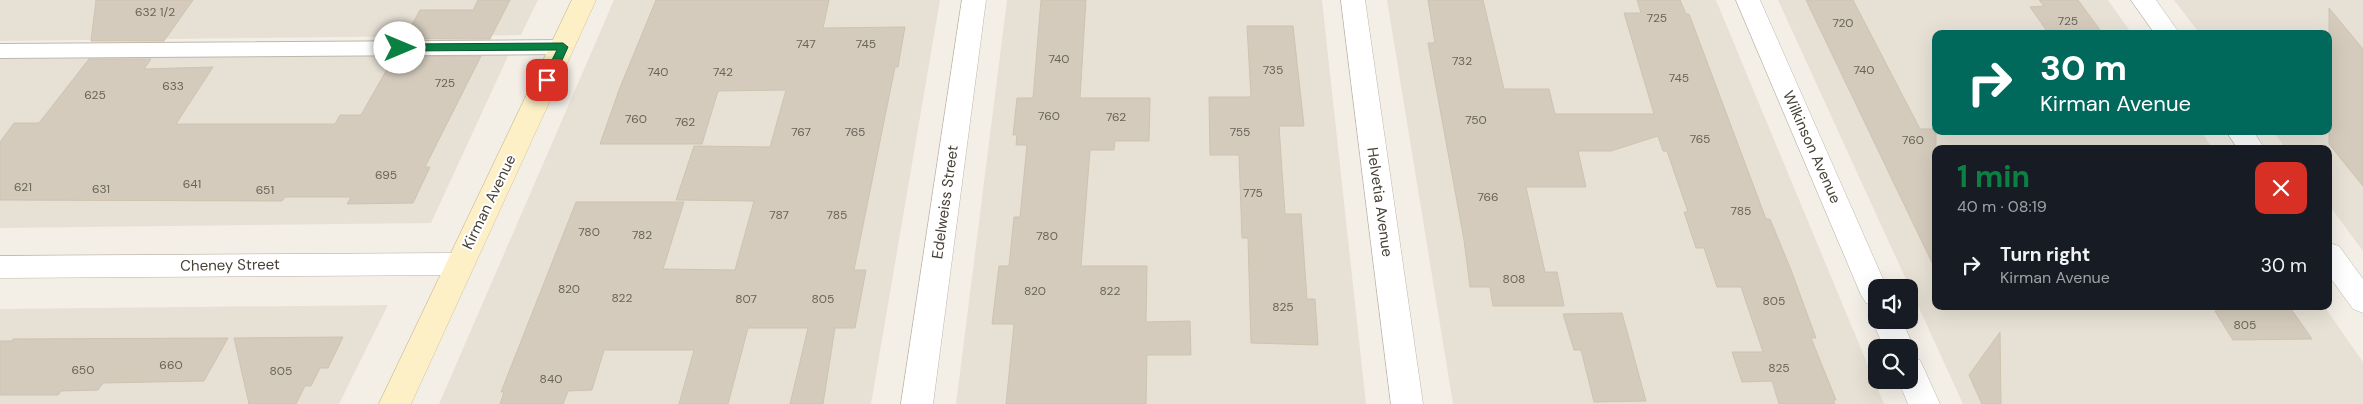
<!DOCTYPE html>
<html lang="en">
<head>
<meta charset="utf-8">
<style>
	:root { --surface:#171b24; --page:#20242c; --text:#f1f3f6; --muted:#9ea1a6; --accent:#0b8043 }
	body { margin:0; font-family:"DM Sans",sans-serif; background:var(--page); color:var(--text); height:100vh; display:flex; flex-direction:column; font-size:19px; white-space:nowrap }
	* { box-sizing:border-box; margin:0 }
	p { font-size:16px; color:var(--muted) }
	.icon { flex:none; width:28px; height:28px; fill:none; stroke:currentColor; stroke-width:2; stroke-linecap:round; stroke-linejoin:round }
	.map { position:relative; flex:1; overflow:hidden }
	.drawer { position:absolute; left:1932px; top:145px; width:400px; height:165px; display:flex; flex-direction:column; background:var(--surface); border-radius:10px; box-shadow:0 5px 20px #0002 }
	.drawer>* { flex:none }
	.guide { position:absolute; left:1932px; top:30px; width:400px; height:105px; border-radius:10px; box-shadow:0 5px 20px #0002; background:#00695c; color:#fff; overflow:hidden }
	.buttons { position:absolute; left:1868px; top:279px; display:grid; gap:10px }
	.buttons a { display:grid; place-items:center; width:50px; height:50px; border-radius:10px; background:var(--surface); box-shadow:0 5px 20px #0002; font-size:25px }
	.pin { position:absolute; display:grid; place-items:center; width:42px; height:42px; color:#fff; margin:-21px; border-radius:10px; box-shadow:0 2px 8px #0006 }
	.me { position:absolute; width:55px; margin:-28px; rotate:90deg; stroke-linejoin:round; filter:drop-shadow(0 0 4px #0008) }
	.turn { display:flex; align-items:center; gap:18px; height:105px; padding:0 25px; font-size:22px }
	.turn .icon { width:65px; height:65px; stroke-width:2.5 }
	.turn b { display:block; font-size:35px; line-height:42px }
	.round { display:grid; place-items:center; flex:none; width:52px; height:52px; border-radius:10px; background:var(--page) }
	.head { display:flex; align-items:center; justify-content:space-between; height:85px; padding:0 25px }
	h1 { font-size:30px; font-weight:700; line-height:38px; color:var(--accent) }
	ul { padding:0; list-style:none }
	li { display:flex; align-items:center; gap:15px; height:70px; padding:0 25px }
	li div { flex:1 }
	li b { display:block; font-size:19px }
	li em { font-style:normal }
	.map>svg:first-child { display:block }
	.residential { fill:#e7e1d5 }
	.building { fill:#d4cbbc; stroke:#cfc3b0 }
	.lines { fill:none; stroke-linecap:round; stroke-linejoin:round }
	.lane-casing { stroke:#beb7aa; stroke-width:2 }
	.street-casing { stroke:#beb7aa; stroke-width:1 }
	.secondary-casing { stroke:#d2c398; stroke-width:1 }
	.lane { fill:#fff; fill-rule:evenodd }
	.street { fill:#fff; fill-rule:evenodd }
	.secondary { fill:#fdf0c7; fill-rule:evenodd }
	.route { fill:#0b8043; stroke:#07532c }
	.labels { text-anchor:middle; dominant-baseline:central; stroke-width:4; stroke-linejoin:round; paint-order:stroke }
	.number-label { font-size:12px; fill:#6a6358 }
	.street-label { font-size:15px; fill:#464036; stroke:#fff }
</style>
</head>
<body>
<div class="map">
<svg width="2363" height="404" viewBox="0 0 2363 404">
	<rect width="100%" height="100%" fill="#f3efe7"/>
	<!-- residential -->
	<g class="residential">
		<polygon points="0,0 538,0 521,35 0,41"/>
		<polygon points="614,0 940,0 871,404 439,404"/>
		<polygon points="1007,0 1322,0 1366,404 956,404"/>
		<polygon points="1387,0 1716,0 1884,404 1453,404"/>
		<polygon points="1778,0 2108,0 2132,34 1936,34 1936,131 2201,131 2213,149 1936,149 1936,306 2324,306 2363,362 2363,404 1963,404"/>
		<polygon points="2174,0 2363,0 2363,251 2329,205 2329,149 2286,149 2273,131 2329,131 2329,34 2200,34"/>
		<polygon points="509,54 431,223 0,228 0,59"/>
		<polygon points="388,305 339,404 0,404 0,309"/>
	</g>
	<!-- building -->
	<g class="building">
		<polygon points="96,0 193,0 164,41 91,41"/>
		<polygon points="478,0 510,0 490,39 404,39 420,10 473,10"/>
		<polygon points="656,0 829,0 823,28 905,27 898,67 895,67 854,270 866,270 855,328 835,328 823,404 790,404 808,328 748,328 728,404 679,404 694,350 604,350 592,390 568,391 563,404 500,404 504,392 501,392 576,202 684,202 663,269 735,270 754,201 676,200 694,146 770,147 786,90 718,91 702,144 600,144 619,90"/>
		<polygon points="1041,0 1086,0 1080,98 1150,98 1149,141 1115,141 1114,150 1090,150 1081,266 1147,266 1146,322 1190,321 1191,355 1147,355 1146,404 1006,404 1014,324 992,324 999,266 1009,266 1014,217 1020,217 1027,145 1016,145 1017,135 1013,135 1017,98 1033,98"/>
		<polygon points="1428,0 1483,0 1504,89 1549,89 1555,114 1654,114 1624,13 1641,13 1637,0 1680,0 1686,14 1689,14 1766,219 1770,219 1791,270 1816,338 1811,338 1836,400 1833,400 1835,404 1779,404 1772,381 1742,382 1732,352 1763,352 1741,287 1717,287 1704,248 1696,248 1684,212 1688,212 1667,151 1663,151 1658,136 1611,151 1578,151 1586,187 1526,187 1545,272 1557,272 1564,306 1493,306 1490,287 1470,287 1464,240 1428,43 1435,43"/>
		<polygon points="1806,0 1853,0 1920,129 1936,129 1936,271"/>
		<polygon points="2039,0 2078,0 2103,34 2049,34 2030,7 2044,6"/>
		<polygon points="2329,8 2363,49 2363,186 2329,144"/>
		<polygon points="1247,26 1293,26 1304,126 1279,126 1285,214 1301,214 1307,299 1315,299 1318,345 1251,343 1248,238 1242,238 1239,155 1210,155 1209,97 1251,97"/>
		<polygon points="481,56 425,167 430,167 413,203 347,204 351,197 285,197 282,201 0,200 0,142 14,123 39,123 89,59 151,59 144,69 213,67 176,124 335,124 340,115 361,115 394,57"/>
		<polygon points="2215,306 2289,306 2312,339 2233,340 2215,311 2219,311"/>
		<polygon points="1622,313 1646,401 1594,402 1581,350 1574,350 1563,314"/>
		<polygon points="2000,332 2001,404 1982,404 1969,375"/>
		<polygon points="343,337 328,368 320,368 311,386 305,386 296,404 249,404 234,338"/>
		<polygon points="228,338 204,381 103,383 98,390 61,391 58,395 0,395 0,341 12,341 13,339"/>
	</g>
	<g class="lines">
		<defs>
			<polygon id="lane" points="563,40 570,42 573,47 570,52 563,54 0,58 0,44"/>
			<g id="street">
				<polygon points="962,0 986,0 933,404 901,404"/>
				<polygon points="1341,0 1365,0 1423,404 1391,404"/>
				<polygon points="1736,0 1760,0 1887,288 1876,288 1876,307 1866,303 1861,295"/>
				<polygon points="2131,0 2156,0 2180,34 2155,34"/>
				<polygon points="2226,131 2253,131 2265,149 2238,149"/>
				<polygon points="2329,243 2339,246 2363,279 2363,313 2353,309 2329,276"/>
				<polygon points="459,253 469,256 473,264 469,272 459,275 0,278 0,256"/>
				<polygon points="1876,312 1876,320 1902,320 1914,348 1910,356 1920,360 1940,404 1908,404 1898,380 1909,380 1909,348 1884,348 1872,320"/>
			</g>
			<polygon id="secondary" points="572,0 596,0 411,404 379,404"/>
		</defs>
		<!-- lane casing -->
		<use href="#lane" class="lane-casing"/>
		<!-- street casing -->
		<use href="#street" class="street-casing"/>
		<!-- secondary casing -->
		<use href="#secondary" class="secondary-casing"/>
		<!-- lane -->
		<use href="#lane" class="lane"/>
		<!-- street -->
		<use href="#street" class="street"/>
		<!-- secondary -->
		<use href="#secondary" class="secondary"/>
	</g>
	<!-- route -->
	<polygon class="route" points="563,43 568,47 553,80 547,84 542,80 557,50 400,51 395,48 400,44"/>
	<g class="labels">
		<!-- number labels -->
		<g class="number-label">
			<text x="155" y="12">632 1/2</text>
			<text x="1657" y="18">725</text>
			<text x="2068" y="21">725</text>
			<text x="1843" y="23">720</text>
			<text x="806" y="44">747</text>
			<text x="866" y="44">745</text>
			<text x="1059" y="59">740</text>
			<text x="1462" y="61">732</text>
			<text x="1273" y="70">735</text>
			<text x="1864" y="70">740</text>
			<text x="658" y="72">740</text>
			<text x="723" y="72">742</text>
			<text x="1679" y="78">745</text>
			<text x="445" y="83">725</text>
			<text x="173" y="86">633</text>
			<text x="95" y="95">625</text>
			<text x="1049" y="116">760</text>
			<text x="1116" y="117">762</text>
			<text x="636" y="119">760</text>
			<text x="1476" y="120">750</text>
			<text x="685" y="122">762</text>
			<text x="801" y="132">767</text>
			<text x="855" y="132">765</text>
			<text x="1240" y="132">755</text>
			<text x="1700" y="139">765</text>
			<text x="1913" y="140">760</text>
			<text x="386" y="175">695</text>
			<text x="192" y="184">641</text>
			<text x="23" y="187">621</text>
			<text x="101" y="189">631</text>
			<text x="265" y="190">651</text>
			<text x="1253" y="193">775</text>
			<text x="1488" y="197">766</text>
			<text x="1741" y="211">785</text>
			<text x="779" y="215">787</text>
			<text x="837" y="215">785</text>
			<text x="589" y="232">780</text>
			<text x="642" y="235">782</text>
			<text x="1047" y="236">780</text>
			<text x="1514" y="279">808</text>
			<text x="569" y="289">820</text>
			<text x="1035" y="291">820</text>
			<text x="1110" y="291">822</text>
			<text x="622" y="298">822</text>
			<text x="746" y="299">807</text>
			<text x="823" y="299">805</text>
			<text x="1774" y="301">805</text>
			<text x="1283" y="307">825</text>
			<text x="2245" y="325">805</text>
			<text x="171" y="365">660</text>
			<text x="1779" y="368">825</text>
			<text x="83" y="370">650</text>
			<text x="281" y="371">805</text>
			<text x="551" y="379">840</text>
		</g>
		<!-- street labels -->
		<g class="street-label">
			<text transform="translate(1812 147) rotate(66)">Wilkinson Avenue</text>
			<text transform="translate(489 202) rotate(-64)">Kirman Avenue</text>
			<text transform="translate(945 202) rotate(-82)">Edelweiss Street</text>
			<text transform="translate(1380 202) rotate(82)">Helvetia Avenue</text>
			<text transform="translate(230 265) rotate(-1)">Cheney Street</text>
		</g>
	</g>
</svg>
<div class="buttons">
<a><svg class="icon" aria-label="sound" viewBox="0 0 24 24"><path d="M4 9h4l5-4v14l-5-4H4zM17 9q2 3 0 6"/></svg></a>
<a><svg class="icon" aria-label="search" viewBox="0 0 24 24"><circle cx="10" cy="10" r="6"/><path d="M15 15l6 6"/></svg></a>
</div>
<div class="pin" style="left:547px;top:80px;background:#d93025"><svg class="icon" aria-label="arrive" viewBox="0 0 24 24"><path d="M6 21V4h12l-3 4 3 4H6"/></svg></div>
<svg class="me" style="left:400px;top:48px" viewBox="-20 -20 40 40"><circle r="19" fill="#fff"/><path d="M0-13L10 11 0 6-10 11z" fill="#0b8043"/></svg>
<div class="guide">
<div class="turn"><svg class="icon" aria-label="right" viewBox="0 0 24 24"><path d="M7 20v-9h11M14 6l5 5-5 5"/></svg><div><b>30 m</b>Kirman Avenue</div></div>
</div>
<section class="drawer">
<div class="head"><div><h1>1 min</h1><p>40 m · 08:19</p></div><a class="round" style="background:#d93025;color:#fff"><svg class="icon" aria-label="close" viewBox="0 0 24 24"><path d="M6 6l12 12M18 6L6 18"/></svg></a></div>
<ul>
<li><svg class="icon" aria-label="right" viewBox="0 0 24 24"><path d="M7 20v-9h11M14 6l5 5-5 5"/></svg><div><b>Turn right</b><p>Kirman Avenue</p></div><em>30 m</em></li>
</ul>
</section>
</div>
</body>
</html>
